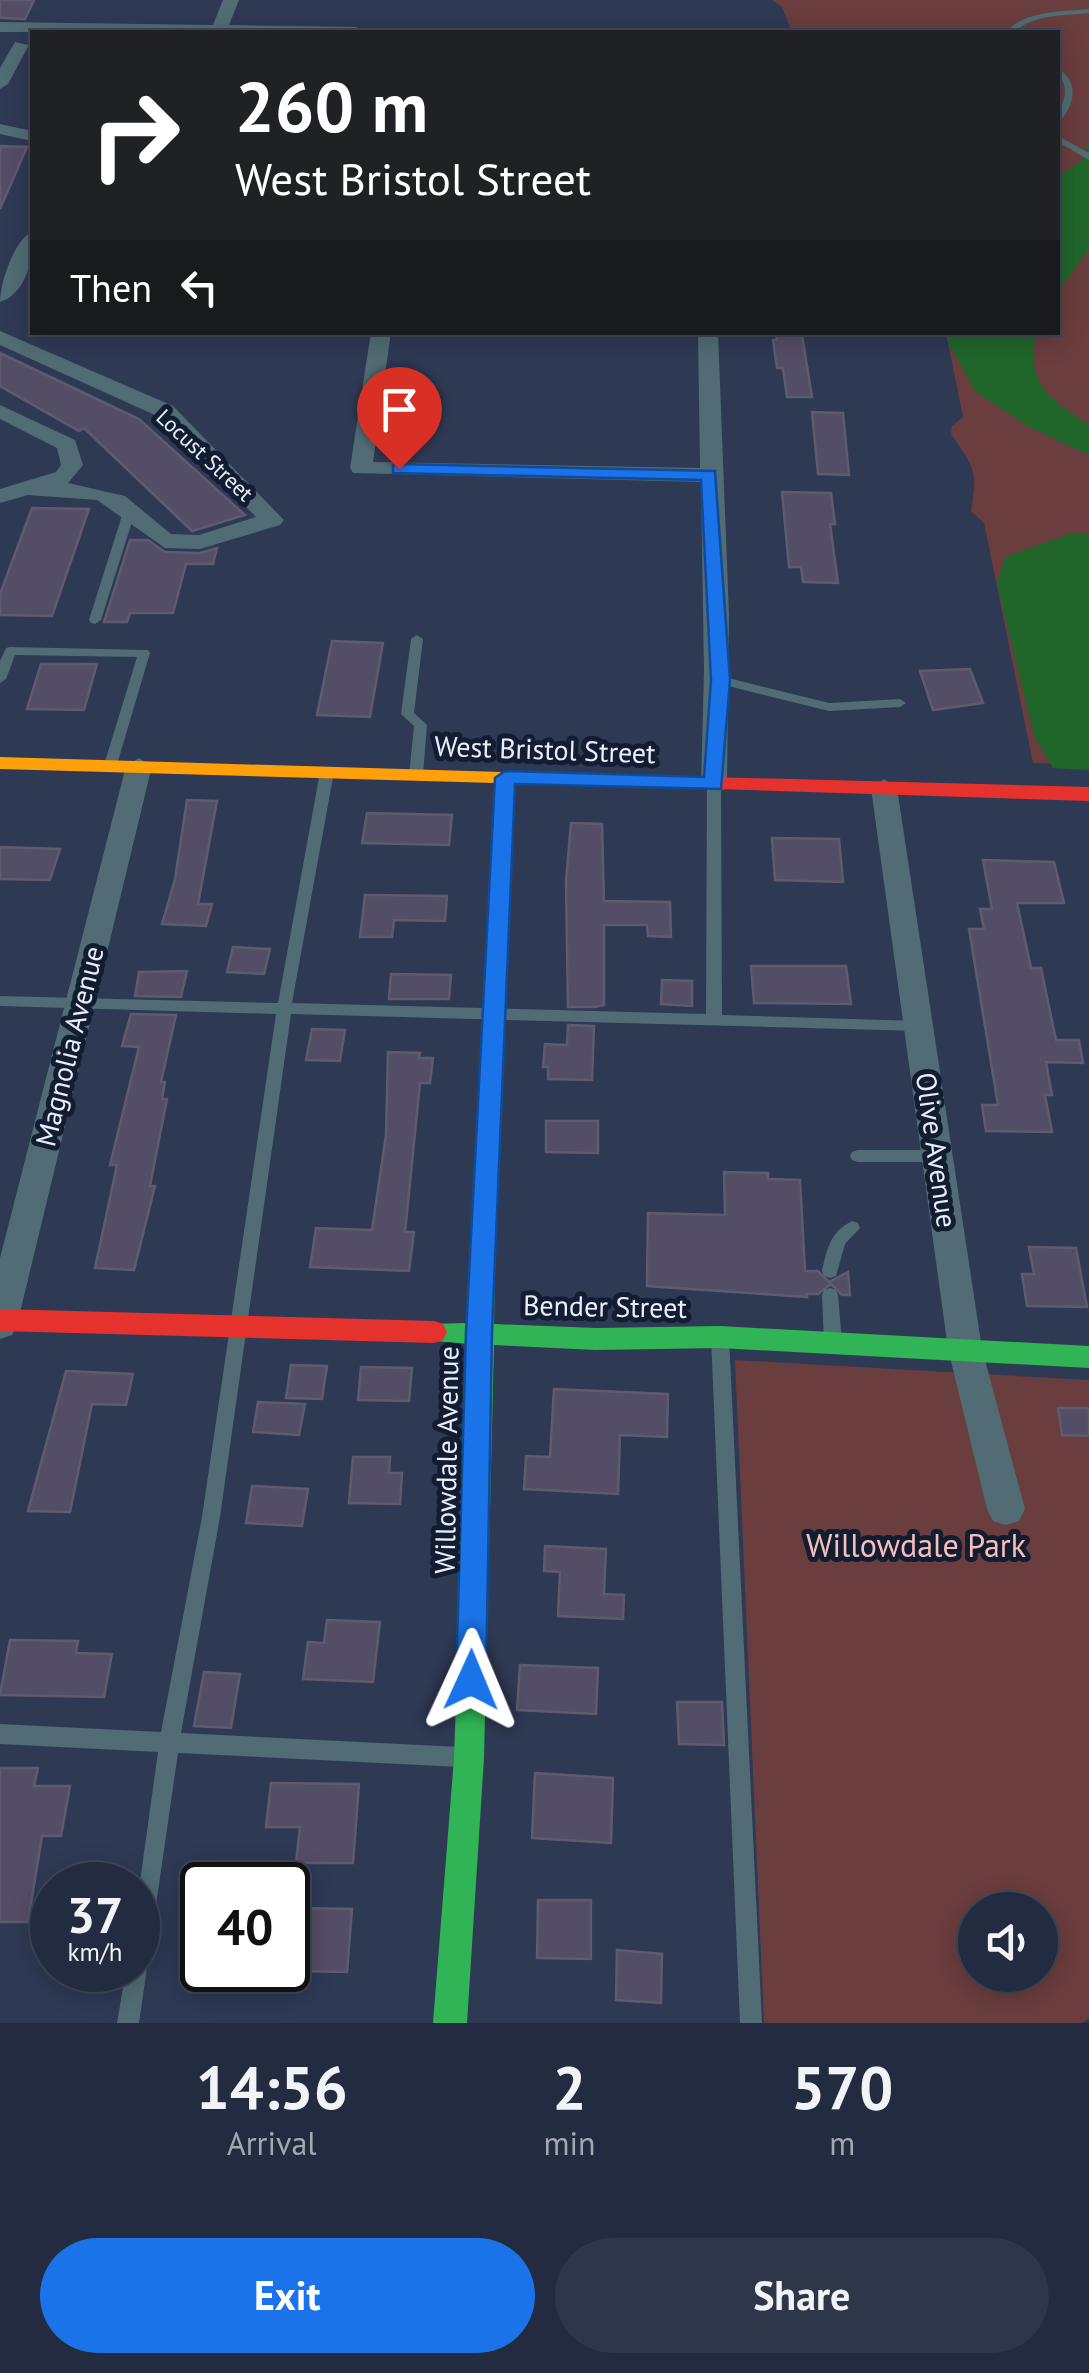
<!DOCTYPE html>
<html lang="en">
<head>
<meta charset="utf-8">
<style>
	:root { --surface:#222b3f; --page:#2e374a; --text:#f1f3f6; --muted:#a2a7b0; --line:#3f4759; --accent:#1a73e8 }
	body { margin:0; font-family:"PT Sans",sans-serif; background:var(--page); color:var(--text); height:100vh; display:flex; flex-direction:column; font-size:38px; white-space:nowrap }
	* { box-sizing:border-box; margin:0 }
	p { font-size:32px; color:var(--muted) }
	.icon { flex:none; width:55px; height:55px; fill:none; stroke:currentColor; stroke-width:2; stroke-linecap:round; stroke-linejoin:round }
	.map { position:relative; height:2023px; overflow:hidden }
	.side { display:flex; flex-direction:column; background:var(--surface); flex:1 }
	.side>* { flex:none }
	.top-card { position:absolute; left:30px; top:30px; width:1030px; height:305px; border-radius:0px; box-shadow:0 5px 25px #0003,0 0 0 2px var(--line); background:#202124; color:#fff; overflow:hidden }
	.controls { position:absolute; left:958px; top:1892px; display:grid; gap:20px }
	.controls a { display:grid; place-items:center; width:100px; height:100px; border-radius:50%; background:var(--surface); box-shadow:0 5px 25px #0003,0 0 0 2px var(--line); font-size:50px }
	.speed { position:absolute; left:30px; top:1862px; display:flex; gap:20px; font-size:50px; font-weight:700; text-align:center }
	.speed>* { display:grid; place-content:center; width:130px; height:130px; border-radius:50%; background:var(--surface); box-shadow:0 5px 25px #0003,0 0 0 2px var(--line); line-height:1 }
	.speed small { font-size:25px; font-weight:400 }
	.speed .limit { border:5px solid #111; border-radius:15px; background:#fff; color:#111 }
	.pin { position:absolute; display:grid; place-items:center; width:85px; height:85px; color:#fff; margin:-102px -42px; border-radius:50% 50% 50% 0; rotate:-45deg; box-shadow:0 0 10px #0007 }
	.pin .icon { rotate:45deg }
	.me { position:absolute; width:110px; margin:-55px; rotate:1deg; stroke-linejoin:round; filter:drop-shadow(0 0 8px #0008) }
	.turn { display:flex; align-items:center; gap:35px; height:210px; padding:0 40px; font-size:45px }
	.turn .icon { width:130px; height:130px; stroke-width:2.5 }
	.turn b { display:block; font-size:70px; line-height:85px }
	.then { display:flex; align-items:center; height:95px; padding:0 40px; background:#0003; gap:20px; font-size:38px }
	.eta { display:flex; justify-content:space-evenly; align-items:center; height:170px; text-align:center }
	.eta b { font-size:60px; font-weight:700; line-height:70px }
	.primary-button { display:flex; gap:20px; margin-top:auto; padding:20px 40px }
	.primary-button a { flex:1; height:115px; border-radius:60px; background:var(--accent); color:#fff; font-size:40px; font-weight:700; line-height:115px; text-align:center }
	.primary-button a+a { background:var(--page); color:var(--text) }
	.map>svg:first-child { display:block }
	.green { fill:#6a3d3e; fill-rule:evenodd }
	.water { fill:#20662b }
	.building { fill:#544d66; stroke:#5e5b6f; stroke-width:2.5 }
	.lines { fill:none; stroke-linecap:round; stroke-linejoin:round }
	.lane { fill:#516c74; fill-rule:evenodd }
	.street { fill:#516c74; fill-rule:evenodd }
	.fast { fill:#30b455; fill-rule:evenodd }
	.slow { fill:#ff9f0a; fill-rule:evenodd }
	.jam { fill:#e5322d; fill-rule:evenodd }
	.route { fill:#1a73e8; stroke:#114b97; stroke-width:2.5 }
	.labels { text-anchor:middle; dominant-baseline:central; stroke-width:10; stroke-linejoin:round; paint-order:stroke }
	.far-street-label { font-size:22px; fill:#e8eefa; stroke:#131d32 }
	.street-label { font-size:28px; fill:#e8eefa; stroke:#131d32 }
	.near-park-label { font-size:32px; fill:#f5c0ba; stroke:#131d32 }
</style>
</head>
<body>
<div class="map">
<svg width="1089" height="2023" viewBox="0 0 1089 2023">
	<rect width="100%" height="100%" fill="#2e3954"/>
	<!-- green -->
	<g class="green">
		<path d="M772,0H1089V765L1033,763L984,523L971,511C978,469 974,468 951,434L952,426L963,417L946,333L1058,332V32H792L782,7Z"/>
		<path d="M735,1360L1089,1380V2018L1082,2023H764ZM975,1910H1040V1975H975Z"/>
	</g>
	<!-- water -->
	<g class="water">
		<polygon points="1089,141 1089,249 1058,291 1058,177 1083,159"/>
		<path d="M951,332L1036,333C1026,385 1049,398 1089,425V455L1029,427L975,391L947,340Z"/>
		<polygon points="1072,533 1089,534 1089,770 1053,768 1034,736 997,584 1005,557"/>
	</g>
	<!-- building -->
	<g class="building">
		<polygon points="0,0 34,0 25,19 0,18"/>
		<polygon points="0,146 27,147 0,209"/>
		<polygon points="776,335 802,335 812,397 787,397 783,368 777,368 773,340 777,340"/>
		<polygon points="0,353 139,419 245,515 192,531 84,428 79,431 0,386"/>
		<polygon points="812,412 843,413 849,475 818,474"/>
		<polygon points="782,492 831,493 835,524 830,524 838,583 803,582 801,567 789,567"/>
		<polygon points="32,508 89,509 52,616 0,615 0,594"/>
		<polygon points="130,540 148,540 165,552 200,553 217,548 213,564 186,564 173,613 130,613 127,622 104,622"/>
		<polygon points="332,641 383,643 370,717 317,715"/>
		<polygon points="41,664 97,664 84,710 27,709"/>
		<polygon points="970,669 983,703 933,710 920,671"/>
		<polygon points="187,800 217,801 198,904 212,904 206,926 162,924 175,879"/>
		<polygon points="367,813 452,815 449,845 362,843"/>
		<polygon points="571,823 602,824 604,901 670,902 671,937 648,936 647,925 604,925 604,1005 595,1007 568,1007 566,881"/>
		<polygon points="772,838 839,839 843,882 775,880"/>
		<polygon points="0,847 60,849 50,880 0,879"/>
		<polygon points="983,860 1054,862 1064,903 1017,903 1031,968 1041,968 1056,1040 1079,1040 1083,1063 1046,1062 1052,1095 1045,1095 1052,1132 986,1131 982,1105 998,1105 969,929 984,929 980,909 992,909"/>
		<polygon points="365,895 447,896 445,921 394,920 392,937 360,937"/>
		<polygon points="233,947 270,949 264,974 227,972"/>
		<polygon points="751,966 846,966 851,1004 754,1003"/>
		<polygon points="187,971 181,997 135,996 139,972"/>
		<polygon points="391,974 451,975 449,999 389,999"/>
		<polygon points="662,980 692,981 692,1006 661,1004"/>
		<polygon points="131,1014 176,1015 161,1082 165,1082 162,1099 167,1099 150,1186 155,1186 134,1270 95,1268 117,1165 110,1165 139,1047 122,1046"/>
		<polygon points="568,1025 594,1026 592,1080 548,1079 548,1067 543,1067 545,1044 567,1045"/>
		<polygon points="312,1029 345,1030 340,1061 306,1060"/>
		<polygon points="388,1052 420,1053 419,1058 433,1058 430,1083 420,1083 405,1232 414,1232 409,1271 310,1267 316,1228 372,1230 386,1135"/>
		<polygon points="546,1121 598,1121 598,1153 546,1152"/>
		<polygon points="724,1172 768,1173 768,1179 800,1180 805,1271 818,1271 829,1282 848,1272 850,1295 842,1295 831,1284 818,1294 806,1294 807,1297 647,1286 648,1213 725,1215"/>
		<polygon points="1029,1247 1076,1248 1087,1307 1027,1306 1022,1274 1034,1274"/>
		<polygon points="291,1365 327,1366 322,1399 286,1398"/>
		<polygon points="361,1367 412,1368 409,1401 358,1400"/>
		<polygon points="66,1371 133,1374 126,1405 92,1404 70,1512 28,1511"/>
		<polygon points="554,1389 668,1394 667,1437 620,1435 618,1494 524,1489 526,1456 550,1457"/>
		<polygon points="258,1402 305,1404 299,1435 253,1432"/>
		<polygon points="1058,1408 1089,1408 1089,1436 1062,1435"/>
		<polygon points="353,1457 390,1457 389,1473 402,1473 400,1504 349,1503"/>
		<polygon points="252,1486 308,1489 302,1526 246,1523"/>
		<polygon points="545,1546 606,1549 604,1594 624,1595 623,1619 558,1616 560,1572 544,1571"/>
		<polygon points="327,1620 380,1622 373,1682 303,1679 308,1642 324,1643"/>
		<polygon points="10,1640 78,1641 76,1653 112,1654 104,1697 0,1695"/>
		<polygon points="520,1665 598,1668 596,1714 517,1710"/>
		<polygon points="204,1672 240,1674 231,1728 194,1726"/>
		<polygon points="677,1702 722,1702 724,1745 679,1744"/>
		<polygon points="0,1768 38,1768 34,1786 70,1786 61,1836 42,1836 28,1922 0,1922"/>
		<polygon points="535,1773 613,1778 611,1843 532,1838"/>
		<polygon points="271,1783 359,1784 353,1863 296,1863 300,1827 266,1827"/>
		<polygon points="538,1900 591,1900 591,1959 537,1958"/>
		<polygon points="303,1908 352,1909 347,1972 297,1971"/>
		<polygon points="617,1950 662,1954 661,2003 616,2000"/>
	</g>
	<g class="lines">
		<!-- lane -->
		<g class="lane">
			<path d="M1089,9V13C1063,16 1034,14 1014,32H1006C1026,10 1061,12 1089,9Z"/>
			<path d="M1058,68C1080,83 1075,106 1058,123C1057,111 1065,103 1065,91C1065,81 1059,77 1058,68Z"/>
			<polygon points="1058,136 1089,153 1089,160 1058,142"/>
			<polygon points="131,503 137,506 101,620 95,624 91,623 89,620 125,506"/>
			<polygon points="417,635 423,639 414,713 427,725 423,775 416,779 409,775 414,726 401,714 411,639"/>
			<polygon points="10,647 148,650 150,653 116,768 106,768 104,765 137,657 15,655 6,679 0,683 0,661 6,648"/>
			<polygon points="720,676 829,703 900,699 906,703 900,707 829,711 716,683 714,680"/>
			<polygon points="327,768 334,772 292,1003 706,1014 707,784 714,780 721,784 722,1015 918,1021 926,1026 918,1031 291,1014 220,1517 181,1733 460,1747 467,1750 470,1757 467,1764 460,1767 178,1753 139,2023 117,2023 126,1970 138,1970 138,1896 158,1752 0,1744 0,1724 161,1732 202,1517 276,1014 0,1006 0,996 278,1003 320,772"/>
			<polygon points="858,1150 937,1150 943,1152 945,1156 943,1160 937,1162 858,1162 852,1160 850,1156 852,1152"/>
			<path d="M852,1221L858,1223L860,1228L845,1244L836,1276L830,1278L824,1276L822,1271C827,1249 830,1232 852,1221Z"/>
			<polygon points="830,1288 836,1290 838,1295 842,1342 839,1347 833,1349 827,1347 824,1342 822,1295 824,1290"/>
			<polygon points="720,1330 726,1332 729,1337 762,2023 740,2023 711,1337 714,1332"/>
		</g>
		<!-- street -->
		<g class="street">
			<polygon points="223,0 239,0 229,25 356,27 364,32 0,32 0,22 213,25"/>
			<polygon points="15,42 29,45 8,84 0,89 0,68"/>
			<polygon points="0,124 32,131 32,141 0,134"/>
			<path d="M32,232C34,257 27,293 0,302C0,283 14,240 32,232Z"/>
			<polygon points="0,331 173,406 284,520 280,525 200,549 165,548 97,500 28,495 0,503 0,489 56,472 61,465 57,448 0,419 0,405 75,440 83,465 68,483 125,496 171,534 199,535 256,517 157,416 0,345"/>
			<polygon points="371,332 391,332 373,462 700,468 698,332 718,332 729,615 727,784 723,790 714,793 701,784 704,671 701,482 353,473 350,468"/>
			<polygon points="139,758 152,766 17,1325 12,1335 0,1339 0,1258 126,766"/>
			<polygon points="884,779 897,788 982,1349 1025,1509 1019,1521 1006,1525 993,1521 987,1509 948,1349 871,788"/>
		</g>
		<!-- fast -->
		<polygon class="fast" points="484,1210 493,1213 496,1220 494,1324 596,1328 720,1326 1089,1346 1089,1368 720,1348 596,1350 494,1345 484,1758 467,2023 433,2023 454,1758 468,1344 425,1340 421,1332 425,1324 468,1323 472,1220 475,1213"/>
		<!-- slow -->
		<polygon class="slow" points="0,757 604,775 607,780 597,786 515,784 496,1220 493,1227 484,1230 475,1227 472,1220 495,783 0,769"/>
		<!-- jam -->
		<g class="jam">
			<polygon points="597,774 1089,787 1089,801 590,785 587,780 590,775"/>
			<polygon points="0,1309 434,1321 443,1324 447,1332 443,1340 434,1343 0,1331"/>
		</g>
	</g>
	<!-- route -->
	<polygon class="route" points="399,464 715,471 730,680 721,789 515,784 492,1332 486,1680 482,1690 471,1695 460,1690 456,1680 466,1332 495,778 505,771 704,777 711,680 701,480 393,473 393,465"/>
	<g class="labels">
		<!-- far-street labels -->
		<g class="far-street-label">
			<text transform="translate(205 455) rotate(43)">Locust Street</text>
		</g>
		<!-- street labels -->
		<g class="street-label">
			<text transform="translate(545 749) rotate(2)">West Bristol Street</text>
			<text transform="translate(69 1046) rotate(-76)">Magnolia Avenue</text>
			<text transform="translate(937 1150) rotate(82)">Olive Avenue</text>
			<text transform="translate(605 1306) rotate(1)">Bender Street</text>
			<text transform="translate(446 1460) rotate(-89)">Willowdale Avenue</text>
		</g>
		<!-- near-park labels -->
		<g class="near-park-label">
			<text x="916" y="1545">Willowdale Park</text>
		</g>
	</g>
</svg>
<div class="controls">
<a><svg class="icon" aria-label="sound" viewBox="0 0 24 24"><path d="M4 9h4l5-4v14l-5-4H4zM17 9q2 3 0 6"/></svg></a>
</div>
<div class="speed"><div>37<small>km/h</small></div><div class="limit">40</div></div>
<div class="pin" style="left:399px;top:469px;background:#d93025"><svg class="icon" aria-label="arrive" viewBox="0 0 24 24"><path d="M6 21V4h12l-3 4 3 4H6"/></svg></div>
<svg class="me" style="left:471px;top:1680px" viewBox="-20 -20 40 40"><path d="M0-17L14 15 0 8-14 15z" fill="#1a73e8" stroke="#fff" stroke-width="4"/></svg>
<div class="top-card">
<div class="turn"><svg class="icon" aria-label="right" viewBox="0 0 24 24"><path d="M7 20v-9h11M14 6l5 5-5 5"/></svg><div><b>260 m</b>West Bristol Street</div></div>
<div class="then">Then<svg class="icon" aria-label="left" viewBox="0 0 24 24"><path d="M17 20v-9H6M10 6l-5 5 5 5"/></svg></div>
</div>
</div>
<section class="side">
<div class="eta">
<div><b>14:56</b><p>Arrival</p></div>
<div><b>2</b><p>min</p></div>
<div><b>570</b><p>m</p></div>
</div>
<div class="primary-button"><a>Exit</a><a>Share</a></div>
</section>
</body>
</html>
